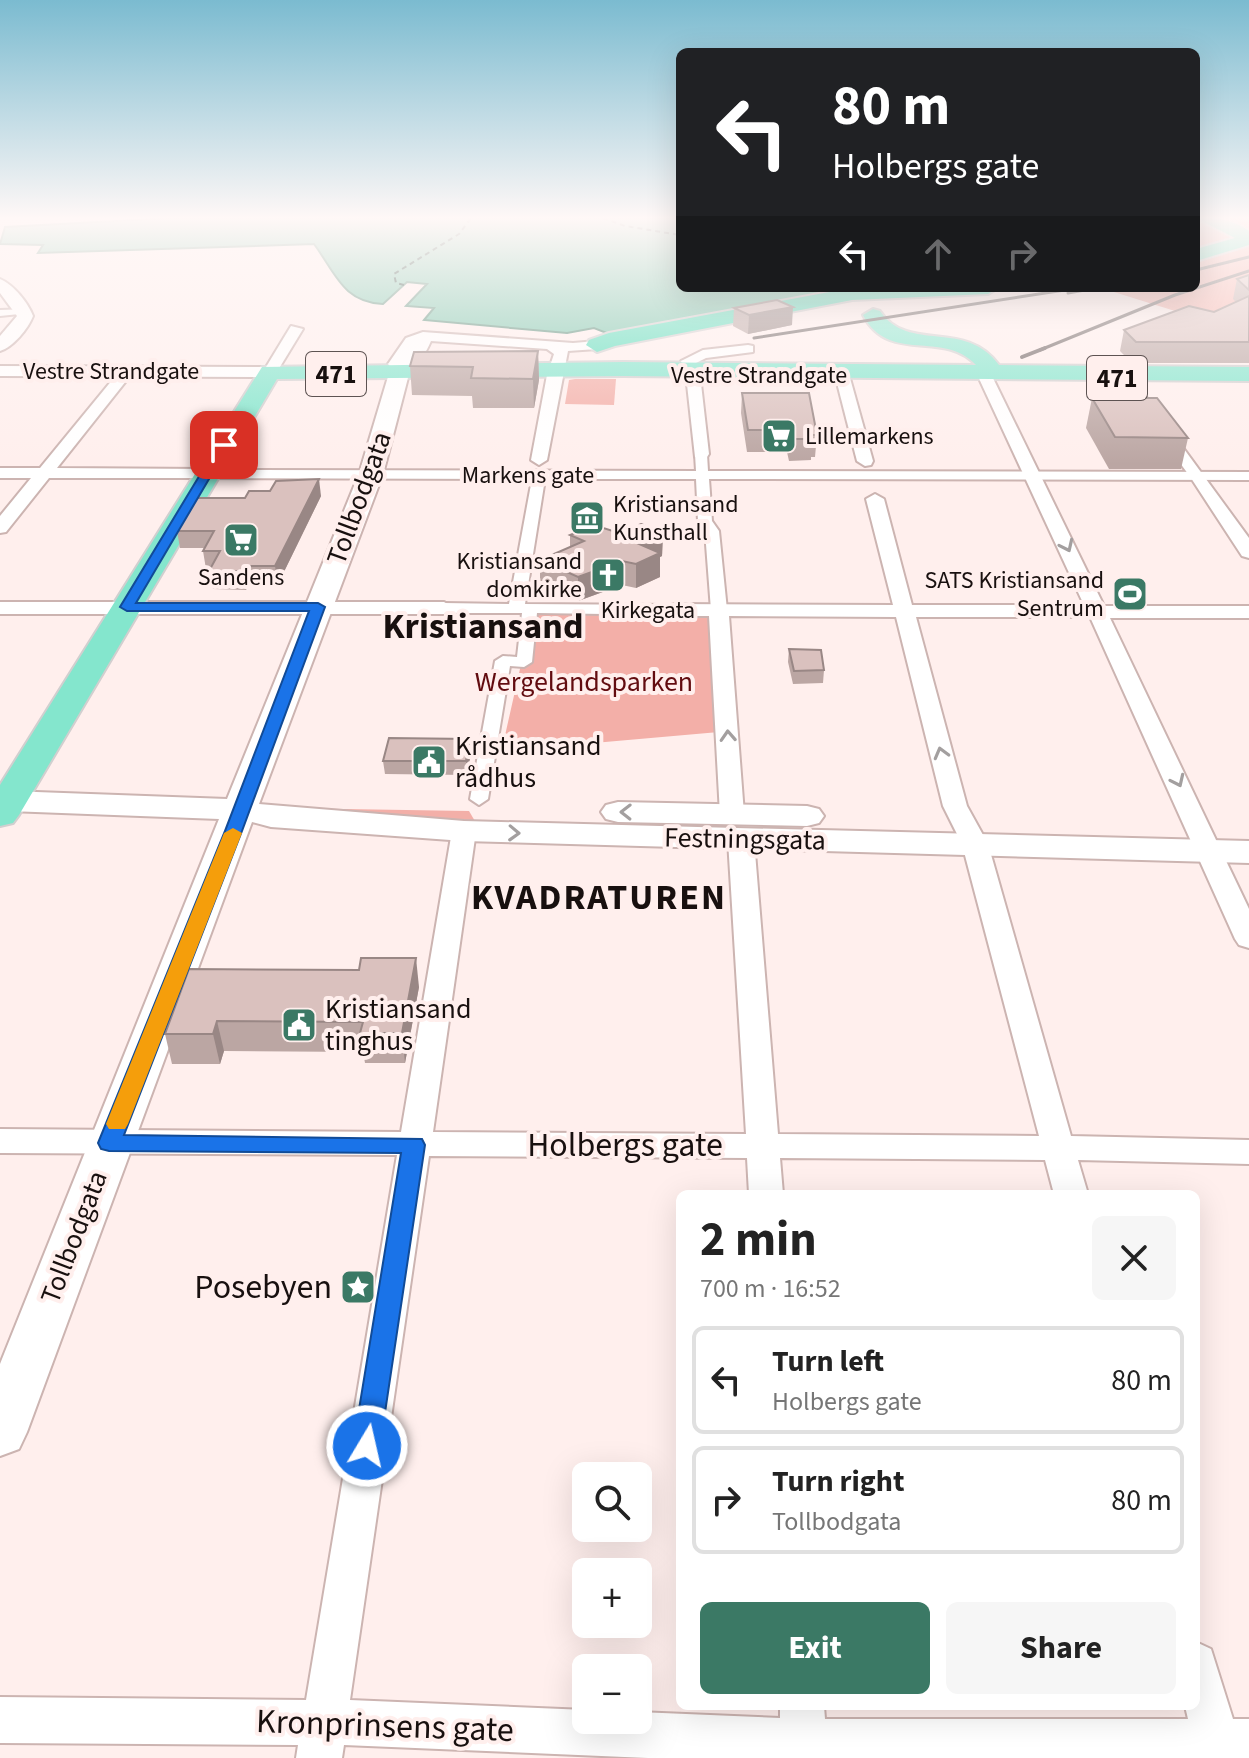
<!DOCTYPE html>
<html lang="en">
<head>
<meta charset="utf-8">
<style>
	:root { --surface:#fff; --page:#f6f6f6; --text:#222; --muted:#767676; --line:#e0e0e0; --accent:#3b7965 }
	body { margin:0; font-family:"Source Sans 3",sans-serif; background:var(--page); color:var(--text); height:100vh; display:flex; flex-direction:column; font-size:30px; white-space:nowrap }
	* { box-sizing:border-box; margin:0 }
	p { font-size:26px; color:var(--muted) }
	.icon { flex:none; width:44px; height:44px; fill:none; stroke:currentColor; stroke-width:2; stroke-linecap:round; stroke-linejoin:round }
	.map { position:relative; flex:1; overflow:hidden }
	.details { position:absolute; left:676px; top:1190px; width:524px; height:520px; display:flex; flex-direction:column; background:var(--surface); border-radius:12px; box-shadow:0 8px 32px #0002 }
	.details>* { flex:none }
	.banner { position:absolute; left:676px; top:48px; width:524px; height:244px; border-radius:12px; box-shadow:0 8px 32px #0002; background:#202124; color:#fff; overflow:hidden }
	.controls { position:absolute; left:572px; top:1462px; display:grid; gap:16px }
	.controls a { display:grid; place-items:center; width:80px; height:80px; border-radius:12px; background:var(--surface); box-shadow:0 8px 32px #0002; font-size:40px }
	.pin { position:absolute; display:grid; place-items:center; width:68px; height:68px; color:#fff; margin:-34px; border-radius:16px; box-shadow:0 4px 12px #0006 }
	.me { position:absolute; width:88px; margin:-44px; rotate:9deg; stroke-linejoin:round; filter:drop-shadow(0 0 6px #0008) }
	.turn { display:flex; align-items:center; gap:28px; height:168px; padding:0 24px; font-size:36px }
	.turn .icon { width:104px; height:104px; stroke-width:2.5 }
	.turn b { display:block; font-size:56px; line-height:68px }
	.lanes { display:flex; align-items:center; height:76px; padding:0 24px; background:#0003; justify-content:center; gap:40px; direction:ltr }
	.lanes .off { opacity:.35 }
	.round { display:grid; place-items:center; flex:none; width:84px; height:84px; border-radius:12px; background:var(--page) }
	.summary { display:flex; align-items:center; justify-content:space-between; height:136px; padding:0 24px }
	h1 { font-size:48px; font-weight:700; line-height:60px }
	.primary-button { display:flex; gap:16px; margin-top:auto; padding:16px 24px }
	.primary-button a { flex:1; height:92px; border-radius:12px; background:var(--accent); color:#fff; font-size:32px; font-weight:700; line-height:92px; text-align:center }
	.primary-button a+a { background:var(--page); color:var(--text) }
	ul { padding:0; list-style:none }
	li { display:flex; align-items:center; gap:24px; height:108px; margin:0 16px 12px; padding:0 8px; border:4px solid var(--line); border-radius:12px }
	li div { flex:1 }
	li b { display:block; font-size:30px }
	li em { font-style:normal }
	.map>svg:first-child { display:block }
	.green { fill:#f3afa8 }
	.water { fill:#77c5ab; stroke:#5a8f7c; stroke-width:2 }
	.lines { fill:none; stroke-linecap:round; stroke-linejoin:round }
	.ferry { stroke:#1d4236; stroke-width:2; stroke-dasharray:5 4; stroke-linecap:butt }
	.pedestrian-casing { stroke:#ccb4b1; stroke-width:4 }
	.minor-casing { stroke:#ccb4b1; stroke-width:4 }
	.tertiary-casing { stroke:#ccb4b1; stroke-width:4 }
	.secondary-casing { stroke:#ccb4b1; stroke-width:4 }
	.primary-casing { stroke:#d1cfcf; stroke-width:4 }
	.trunk-casing { stroke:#d1cfcf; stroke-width:4 }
	.pedestrian { fill:#fff; fill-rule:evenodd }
	.minor { fill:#fff; fill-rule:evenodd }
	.tertiary { fill:#fff; fill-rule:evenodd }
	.secondary { fill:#fff; fill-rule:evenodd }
	.primary { fill:#84e6cd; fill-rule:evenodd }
	.trunk { fill:#5bdebc; fill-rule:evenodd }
	.rail-far1 { stroke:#6f6463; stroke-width:3 }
	.rail { stroke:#6f6463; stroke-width:4 }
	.wall { fill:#bba6a3 }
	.shaded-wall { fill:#998785 }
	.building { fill:#dac1be; stroke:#998785; stroke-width:2 }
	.oneway { stroke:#a39f9f }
	.route { fill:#1a73e8; stroke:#114b97; stroke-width:2 }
	.slow { fill:#f59e0b }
	.labels { text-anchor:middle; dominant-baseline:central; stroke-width:8; stroke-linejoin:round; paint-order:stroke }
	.far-street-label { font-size:24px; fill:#18100f; stroke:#ffefed }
	.far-poi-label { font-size:24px; fill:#18100f; stroke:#ffefed; text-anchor:start }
	.shield { fill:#ffefed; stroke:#5d5352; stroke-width:2 }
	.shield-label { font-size:26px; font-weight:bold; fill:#18100f }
	.street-label { font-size:28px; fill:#18100f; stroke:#ffefed }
	.park-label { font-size:28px; fill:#620c10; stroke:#ffefed }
	.poi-label { font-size:28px; fill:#18100f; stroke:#ffefed; text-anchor:start }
	.near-street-label { font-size:34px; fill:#18100f; stroke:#ffefed }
	.near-poi-label { font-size:34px; fill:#18100f; stroke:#ffefed; text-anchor:end }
	.far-town-label { font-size:36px; font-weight:bold; fill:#18100f; stroke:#ffefed }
	.district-label { font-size:36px; font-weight:bold; letter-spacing:2px; fill:#18100f; stroke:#ffefed }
</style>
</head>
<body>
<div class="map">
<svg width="1249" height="1758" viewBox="0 0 1249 1758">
	<rect width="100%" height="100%" fill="#ffefed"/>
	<!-- green -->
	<g class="green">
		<polygon points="1196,218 1249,218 1249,334 1101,288 1196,288"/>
		<polygon points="575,379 616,379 614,405 565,404 569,380"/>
		<polygon points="533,611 720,611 719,732 514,750 515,740 504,740"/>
		<polygon points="280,808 469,811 479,828"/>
	</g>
	<!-- water -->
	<path class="water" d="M171,218H680V288H873L609,334L594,328L567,333L424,320L434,308L406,306L427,284L407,282L383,304C343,302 336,274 314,244L38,253L43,245L0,244L5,227Z"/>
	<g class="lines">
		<!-- ferry -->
		<g class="ferry">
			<polyline points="603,218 625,226 680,235"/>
			<polyline points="404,285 396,283 394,274 459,234 471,218"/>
		</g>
		<defs>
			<g id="pedestrian">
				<polygon points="29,309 29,313 0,316 0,310"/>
				<polygon points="701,450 707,454 708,471 1249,472 1249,480 709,479 712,521 719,531 727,610 719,615 711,610 705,531 698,521 696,479 545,479 525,604 672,605 680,610 672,615 537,613 532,662 524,667 510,666 488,799 479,805 470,799 495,661 503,656 517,657 522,613 444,613 436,608 444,603 509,604 532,479 206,478 200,474 206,470 696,471 695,454"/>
			</g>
			<g id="minor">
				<polygon points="291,326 303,329 275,375 265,375 263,372"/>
				<path d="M423,332L573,343L597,341L604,345L597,349L568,351L547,460L539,465L531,460L547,375L554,354L547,349L431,341C425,355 413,375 395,373L388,364L406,338Z"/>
				<polygon points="748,345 753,346 753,352 706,358 696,363 700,375 709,454 707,457 695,457 686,375 681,361 703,350"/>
				<polygon points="127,367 134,371 57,468 206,469 214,474 212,478 49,478 6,532 0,533 0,516 31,478 0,478 0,468 40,468 122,368"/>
				<polygon points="841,367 848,371 873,461 871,465 865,466 857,461 834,371"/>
				<polygon points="983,368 990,372 1104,606 1249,606 1249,618 1110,618 1249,909 1249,948 1239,945 1235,939 1090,617 916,617 967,806 988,844 1071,1136 1249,1140 1249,1164 1078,1160 1088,1194 1054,1194 1045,1160 780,1158 783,1194 749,1194 747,1158 429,1156 350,1700 586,1710 586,1720 638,1720 638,1712 780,1718 780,1706 824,1706 825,1719 1188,1719 1185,1706 1196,1706 1196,1642 1211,1649 1233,1719 1249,1719 1249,1758 648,1758 344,1745 342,1758 296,1758 298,1745 0,1743 0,1697 306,1700 397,1155 0,1153 0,1129 401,1132 452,831 455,826 473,826 476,831 433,1132 746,1134 728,840 732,835 750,835 754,840 778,1134 1039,1136 962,844 943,806 896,617 729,616 744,814 741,819 723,819 720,814 709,616 672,616 662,610 672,604 893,605 866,499 875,494 884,499 912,605 1084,605 976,372"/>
				<polygon points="1125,374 1130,375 1249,538 1249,558 1242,556 1191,478 1118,378"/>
				<polygon points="0,602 444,602 454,608 444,614 0,614"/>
			</g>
			<g id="tertiary">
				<path d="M0,279C14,285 28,303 33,316C28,329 13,347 0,351V336L17,316L0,293Z"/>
				<polygon points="0,366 270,367 279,372 270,377 0,376"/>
			</g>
			<g id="secondary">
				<polygon points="400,364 410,370 383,474 259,804 464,821 1249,841 1249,863 464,841 271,827 252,822 27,1432 19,1449 0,1456 0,1364 219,819 9,811 0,809 0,793 9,791 227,799 359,474 390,370"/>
				<polygon points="618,802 807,806 819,809 824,816 819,823 807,826 618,822 606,819 601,812 606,805"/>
			</g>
			<path id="primary" d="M873,309L880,311C909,354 965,318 999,365L1249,367V381L623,376L277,379L19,815L13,823L0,826V785L262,367L623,362L976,365C943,329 889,365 863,315Z"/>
			<g id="trunk">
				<path d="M1196,218C1215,218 1233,219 1249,231V245L1196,261V249L1235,238Z"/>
				<polygon points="851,288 998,288 988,294 852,300 615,346 597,352 586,345 589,340 609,333"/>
			</g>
		</defs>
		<!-- pedestrian casing -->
		<use href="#pedestrian" class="pedestrian-casing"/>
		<!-- minor casing -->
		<use href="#minor" class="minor-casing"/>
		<!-- tertiary casing -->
		<use href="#tertiary" class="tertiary-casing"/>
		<!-- secondary casing -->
		<use href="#secondary" class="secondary-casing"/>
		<!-- primary casing -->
		<use href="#primary" class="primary-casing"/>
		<!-- trunk casing -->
		<use href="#trunk" class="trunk-casing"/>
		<!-- pedestrian -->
		<use href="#pedestrian" class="pedestrian"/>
		<!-- minor -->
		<use href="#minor" class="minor"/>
		<!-- tertiary -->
		<use href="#tertiary" class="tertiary"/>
		<!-- secondary -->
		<use href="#secondary" class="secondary"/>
		<!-- primary -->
		<use href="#primary" class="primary"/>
		<!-- trunk -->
		<use href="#trunk" class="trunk"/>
		<!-- rail-far1 -->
		<g class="rail-far1">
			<polyline points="1196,270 1249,257"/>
			<polyline points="1068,293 1096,288"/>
			<polyline points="754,338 1078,288"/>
			<polyline points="1040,350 1175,295 1249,271"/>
		</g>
		<!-- rail -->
		<polyline class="rail" points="1022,357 1045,348"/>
	</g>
	<!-- wall -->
	<g class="wall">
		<polygon points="1249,275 1249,363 1132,363 1120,351 1124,330 1214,312 1236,302 1233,299 1237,279"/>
		<polygon points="734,308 792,325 748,334 733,326"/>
		<polygon points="538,351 539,380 534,408 473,408 472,396 412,395 410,366"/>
		<polygon points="742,393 817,435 815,457 811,457 811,460 789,461 787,452 747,452 741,413"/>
		<polygon points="1092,398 1188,438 1181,469 1109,469 1086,428"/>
		<polygon points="321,496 278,584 248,584 246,590 213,589 209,571 211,569 206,569 203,551 204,548 180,548 177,531 245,498"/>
		<polygon points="619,533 663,533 662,556 660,557 660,577 636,588 622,585 578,601 540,584 540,560 570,547 570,535"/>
		<polygon points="789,649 824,670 823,683 793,684 788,662"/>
		<polygon points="470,739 471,752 467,775 385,774 383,761"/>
		<polygon points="189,969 419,987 405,1063 365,1063 363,1052 224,1051 220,1064 172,1064 165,1034"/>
	</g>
	<!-- shaded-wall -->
	<g class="shaded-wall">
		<polygon points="793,307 792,325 748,334 749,315"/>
		<polygon points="538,351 539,380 534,408 533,379"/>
		<polygon points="319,479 321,496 278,584 275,566"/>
		<polygon points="663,533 662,556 660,557 660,577 636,588 636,564 639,544"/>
		<polygon points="622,561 622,585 578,601 578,577"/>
		<polygon points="245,566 248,584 246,590 243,571"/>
		<polygon points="470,739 471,752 467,775 466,761"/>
		<polygon points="416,958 419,987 405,1063 402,1033"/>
		<polygon points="217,1021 224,1051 220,1064 213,1034"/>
	</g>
	<!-- building -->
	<g class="building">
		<polygon points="1249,275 1249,290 1237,279"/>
		<polygon points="1249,296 1249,342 1136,342 1124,330 1189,306 1214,312"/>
		<polygon points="777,300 793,307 749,315 734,308"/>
		<polygon points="538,351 533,379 471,378 473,367 410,366 414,352"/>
		<polygon points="742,393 809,393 817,435 811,435 813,439 790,439 788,430 748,430"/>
		<polygon points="1092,398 1157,398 1188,438 1115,437"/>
		<polygon points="319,479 275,566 245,566 243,571 209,571 220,551 203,551 214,531 177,531 197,498 245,498 249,491 270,491 276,481"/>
		<polygon points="641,524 663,533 639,544 660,553 636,564 622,561 578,577 540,560 584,541 570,535 594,525 619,533"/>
		<polygon points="789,649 821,650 824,670 794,671"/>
		<polygon points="389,738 470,739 466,761 383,761"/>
		<polygon points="361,958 416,958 402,1033 360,1033 363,1022 217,1021 213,1034 165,1034 189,969 359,970"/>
	</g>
	<!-- one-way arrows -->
	<defs><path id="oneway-chevron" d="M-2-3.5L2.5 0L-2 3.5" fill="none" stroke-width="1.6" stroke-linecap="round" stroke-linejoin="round" transform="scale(2)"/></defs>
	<g class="oneway">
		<use href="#oneway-chevron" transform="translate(1067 546) rotate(65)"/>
		<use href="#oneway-chevron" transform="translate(728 736) rotate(-93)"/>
		<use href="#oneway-chevron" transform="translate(941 753) rotate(-105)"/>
		<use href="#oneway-chevron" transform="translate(1178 781) rotate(65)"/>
		<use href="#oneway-chevron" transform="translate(626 812) rotate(-179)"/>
		<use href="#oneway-chevron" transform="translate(514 833) rotate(2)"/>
	</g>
	<!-- sky -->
	<linearGradient id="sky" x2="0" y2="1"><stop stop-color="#7bbbd0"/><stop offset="0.47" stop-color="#fff8f7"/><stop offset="1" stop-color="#fff8f7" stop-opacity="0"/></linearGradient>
	<rect width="1249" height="464" fill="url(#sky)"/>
	<!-- route -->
	<polygon class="route" points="224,442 229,445 136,603 318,603 325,607 242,831 124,1135 422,1139 425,1145 380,1446 376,1454 367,1458 357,1454 353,1446 401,1153 109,1151 101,1149 98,1143 225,831 309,611 127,611 120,607 218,445"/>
	<!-- slow -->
	<polygon class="slow" points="233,828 242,833 128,1124 125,1129 109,1129 106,1124 224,833"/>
	<!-- icons -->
	<defs>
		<symbol id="supermarket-square" viewBox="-11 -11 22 22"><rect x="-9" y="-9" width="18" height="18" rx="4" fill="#3b7965" stroke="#ffefed"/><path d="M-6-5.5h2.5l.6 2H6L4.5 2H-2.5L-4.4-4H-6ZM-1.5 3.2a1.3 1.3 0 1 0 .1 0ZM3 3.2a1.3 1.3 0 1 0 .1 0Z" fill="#fff"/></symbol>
		<symbol id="museum-square" viewBox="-11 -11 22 22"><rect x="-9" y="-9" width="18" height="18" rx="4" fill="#3b7965" stroke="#ffefed"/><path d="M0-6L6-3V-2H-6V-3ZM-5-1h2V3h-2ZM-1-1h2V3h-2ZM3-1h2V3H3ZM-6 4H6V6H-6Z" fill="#fff"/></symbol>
		<symbol id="church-square" viewBox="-11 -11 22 22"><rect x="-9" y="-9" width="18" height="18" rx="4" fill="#3b7965" stroke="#ffefed"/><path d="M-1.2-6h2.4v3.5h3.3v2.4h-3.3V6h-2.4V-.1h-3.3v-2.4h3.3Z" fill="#fff"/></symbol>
		<symbol id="stadium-square" viewBox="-11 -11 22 22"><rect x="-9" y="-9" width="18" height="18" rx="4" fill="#3b7965" stroke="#ffefed"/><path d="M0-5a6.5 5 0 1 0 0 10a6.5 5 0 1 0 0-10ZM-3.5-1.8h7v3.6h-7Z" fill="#fff"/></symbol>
		<symbol id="civic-square" viewBox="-11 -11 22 22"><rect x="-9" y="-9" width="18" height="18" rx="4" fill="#3b7965" stroke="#ffefed"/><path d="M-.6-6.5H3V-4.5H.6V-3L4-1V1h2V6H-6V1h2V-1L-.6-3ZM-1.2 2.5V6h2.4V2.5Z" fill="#fff"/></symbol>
		<symbol id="sight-square" viewBox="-11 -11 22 22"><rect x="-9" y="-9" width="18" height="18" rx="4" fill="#3b7965" stroke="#ffefed"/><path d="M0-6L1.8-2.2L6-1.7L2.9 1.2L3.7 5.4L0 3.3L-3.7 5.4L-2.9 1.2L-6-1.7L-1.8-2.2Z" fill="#fff"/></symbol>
	</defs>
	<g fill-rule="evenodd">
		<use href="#supermarket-square" x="759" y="416" width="40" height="40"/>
		<use href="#museum-square" x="567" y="498" width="40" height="40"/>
		<use href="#supermarket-square" x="221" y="520" width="40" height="40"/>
		<use href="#church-square" x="588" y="555" width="40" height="40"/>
		<use href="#stadium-square" x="1110" y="574" width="40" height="40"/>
		<use href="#civic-square" x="409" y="742" width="40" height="40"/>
		<use href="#civic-square" x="279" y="1005" width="40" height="40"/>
		<use href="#sight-square" x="338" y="1267" width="40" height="40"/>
	</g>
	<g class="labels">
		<!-- far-street labels -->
		<g class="far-street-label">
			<text x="111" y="371">Vestre Strandgate</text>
			<text x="759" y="375">Vestre Strandgate</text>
			<text x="528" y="475">Markens gate</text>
			<text x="648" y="610">Kirkegata</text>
		</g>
		<!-- far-poi labels -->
		<g class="far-poi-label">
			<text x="805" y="436">Lillemarkens</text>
			<text x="613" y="504">Kristiansand<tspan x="613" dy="28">Kunsthall</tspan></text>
			<text x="582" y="561" text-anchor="end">Kristiansand<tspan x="582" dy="28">domkirke</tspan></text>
			<text x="241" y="577" text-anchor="middle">Sandens</text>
			<text x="1104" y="580" text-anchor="end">SATS Kristiansand<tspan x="1104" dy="28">Sentrum</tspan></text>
		</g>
		<!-- shield labels -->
		<g class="shield">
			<rect x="306" y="352" width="60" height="44" rx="6"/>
			<rect x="1087" y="356" width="60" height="44" rx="6"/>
		</g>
		<g class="shield-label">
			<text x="336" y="374">471</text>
			<text x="1117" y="378">471</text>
		</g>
		<!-- street labels -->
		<g class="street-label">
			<text transform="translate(359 498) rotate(-70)">Tollbodgata</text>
			<text transform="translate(745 839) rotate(1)">Festningsgata</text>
			<text transform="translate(74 1237) rotate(-69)">Tollbodgata</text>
		</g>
		<!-- park labels -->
		<g class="park-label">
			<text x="584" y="682">Wergelandsparken</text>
		</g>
		<!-- poi labels -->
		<g class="poi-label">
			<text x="455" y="746">Kristiansand<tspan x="455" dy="32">rådhus</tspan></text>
			<text x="325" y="1009">Kristiansand<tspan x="325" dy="32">tinghus</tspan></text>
		</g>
		<!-- near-street labels -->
		<g class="near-street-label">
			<text x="625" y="1145">Holbergs gate</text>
			<text transform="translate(385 1726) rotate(2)">Kronprinsens gate</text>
		</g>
		<!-- near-poi labels -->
		<g class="near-poi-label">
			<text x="332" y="1287">Posebyen</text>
		</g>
		<!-- far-town labels -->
		<g class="far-town-label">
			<text x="483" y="626">Kristiansand</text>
		</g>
		<!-- district labels -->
		<g class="district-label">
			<text x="599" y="897">KVADRATUREN</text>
		</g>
	</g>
</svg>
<div class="controls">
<a><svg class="icon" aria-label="search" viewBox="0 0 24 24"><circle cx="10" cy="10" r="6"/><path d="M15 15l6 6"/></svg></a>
<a>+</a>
<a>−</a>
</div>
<div class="pin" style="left:224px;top:445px;background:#d93025"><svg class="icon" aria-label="arrive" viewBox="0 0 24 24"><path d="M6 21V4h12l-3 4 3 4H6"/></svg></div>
<svg class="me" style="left:367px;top:1446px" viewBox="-20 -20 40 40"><circle r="17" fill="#1a73e8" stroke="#fff" stroke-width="3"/><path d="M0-11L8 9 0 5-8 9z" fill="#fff"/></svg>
<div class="banner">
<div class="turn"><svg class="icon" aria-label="left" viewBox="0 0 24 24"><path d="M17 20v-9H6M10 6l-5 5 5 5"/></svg><div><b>80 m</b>Holbergs gate</div></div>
<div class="lanes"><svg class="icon" aria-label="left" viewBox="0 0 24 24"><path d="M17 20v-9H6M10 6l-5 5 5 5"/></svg><svg class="icon off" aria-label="ahead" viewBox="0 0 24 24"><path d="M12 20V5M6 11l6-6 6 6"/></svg><svg class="icon off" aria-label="right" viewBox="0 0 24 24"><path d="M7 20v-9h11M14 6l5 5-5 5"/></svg></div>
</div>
<section class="details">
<div class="summary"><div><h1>2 min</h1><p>700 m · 16:52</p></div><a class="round"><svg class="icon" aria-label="close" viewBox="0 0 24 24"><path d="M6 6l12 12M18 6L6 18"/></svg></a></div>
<ul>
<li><svg class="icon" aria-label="left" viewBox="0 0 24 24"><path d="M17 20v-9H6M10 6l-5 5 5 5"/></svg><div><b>Turn left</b><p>Holbergs gate</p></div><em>80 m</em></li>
<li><svg class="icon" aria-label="right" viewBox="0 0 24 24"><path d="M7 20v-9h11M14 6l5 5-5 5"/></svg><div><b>Turn right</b><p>Tollbodgata</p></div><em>80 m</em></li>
</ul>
<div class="primary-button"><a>Exit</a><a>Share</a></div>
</section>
</div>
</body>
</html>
